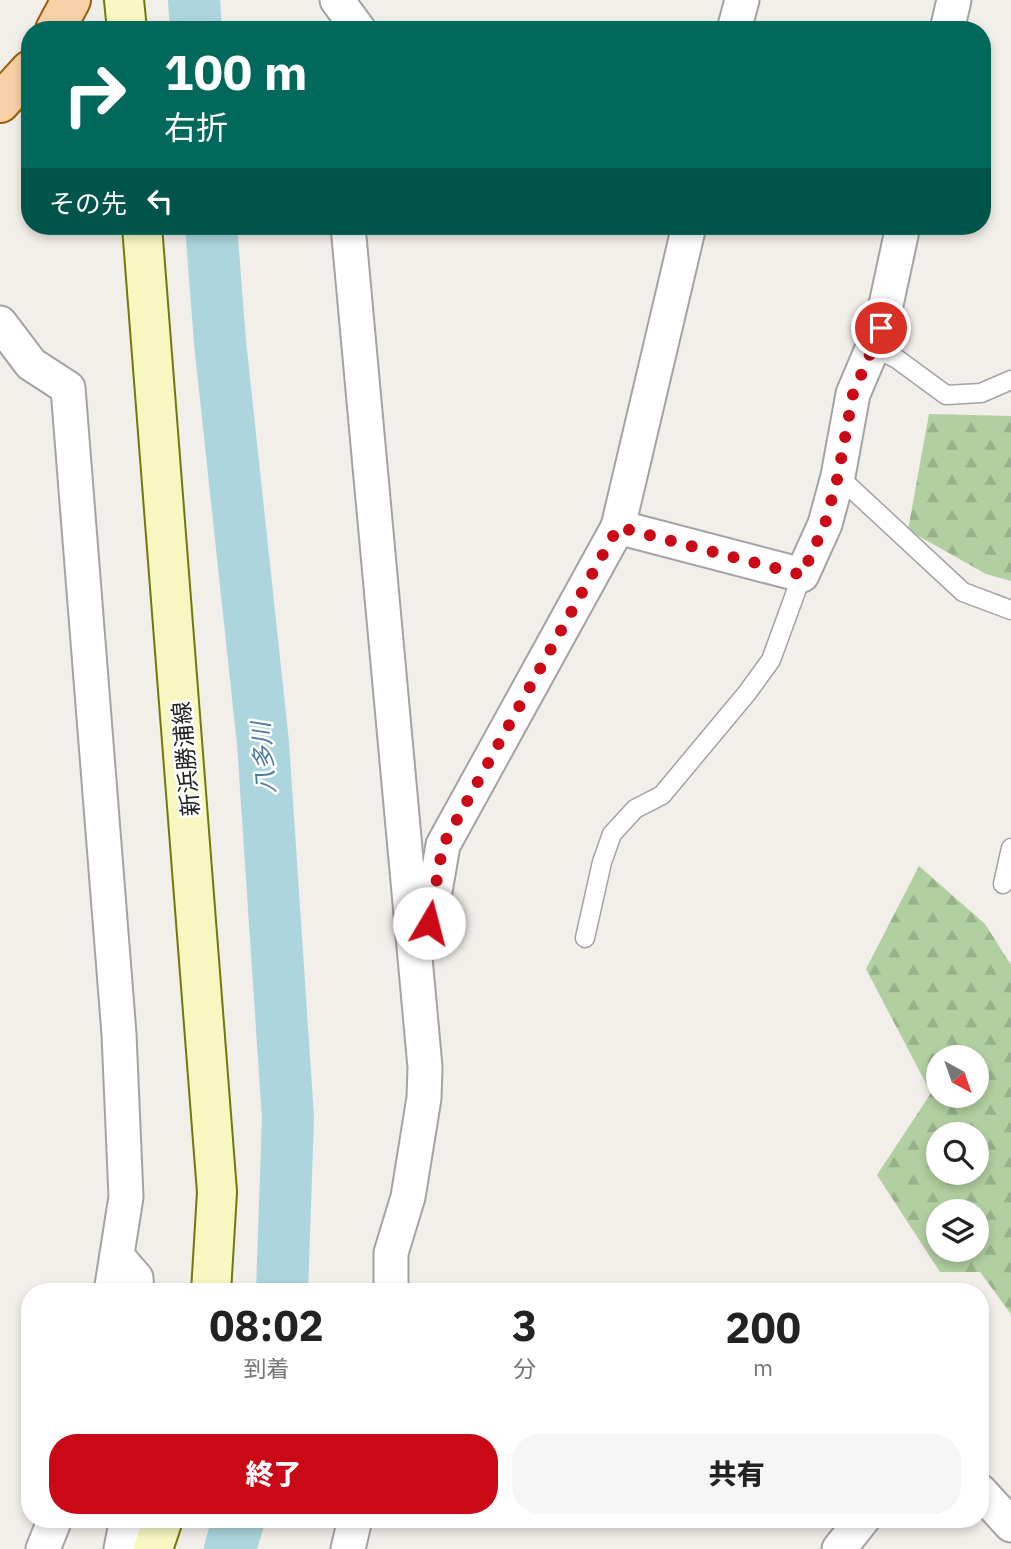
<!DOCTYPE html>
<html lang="ja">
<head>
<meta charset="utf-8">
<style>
	:root { --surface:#fff; --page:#f6f6f6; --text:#222; --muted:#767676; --accent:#cb0916 }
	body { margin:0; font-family:"IBM Plex Sans","Noto Sans JP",sans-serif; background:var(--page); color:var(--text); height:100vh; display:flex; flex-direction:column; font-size:26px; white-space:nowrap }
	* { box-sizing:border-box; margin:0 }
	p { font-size:23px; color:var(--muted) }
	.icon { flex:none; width:38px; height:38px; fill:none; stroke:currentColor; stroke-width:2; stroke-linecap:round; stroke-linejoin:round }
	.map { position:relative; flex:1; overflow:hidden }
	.sheet { position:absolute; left:21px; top:1283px; width:968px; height:245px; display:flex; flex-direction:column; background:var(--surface); border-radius:28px; box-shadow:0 4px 10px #0003 }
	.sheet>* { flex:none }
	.hud { position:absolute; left:21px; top:21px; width:970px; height:214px; border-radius:28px; box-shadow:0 4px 10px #0003; background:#00695c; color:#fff; overflow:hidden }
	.needle { width:46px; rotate:140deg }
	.tools { position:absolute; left:926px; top:1045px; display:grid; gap:14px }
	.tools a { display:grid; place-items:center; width:63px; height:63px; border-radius:50%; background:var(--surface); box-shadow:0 4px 10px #0003; font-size:35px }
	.pin { position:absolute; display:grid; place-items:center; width:60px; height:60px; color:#fff; margin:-30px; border:4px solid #fff; border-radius:50%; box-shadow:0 2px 7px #0007 }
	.me { position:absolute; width:77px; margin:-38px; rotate:8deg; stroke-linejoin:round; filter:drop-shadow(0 0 5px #0008) }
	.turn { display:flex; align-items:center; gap:24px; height:147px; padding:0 28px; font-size:32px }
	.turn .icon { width:91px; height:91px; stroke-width:2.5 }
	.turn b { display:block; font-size:49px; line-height:60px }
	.then { display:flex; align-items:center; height:66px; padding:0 28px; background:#0003; gap:14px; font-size:26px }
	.eta { display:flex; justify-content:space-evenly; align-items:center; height:119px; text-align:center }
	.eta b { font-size:42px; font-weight:800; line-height:49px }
	.cta { display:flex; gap:14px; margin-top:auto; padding:14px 28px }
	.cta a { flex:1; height:80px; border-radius:28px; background:var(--accent); color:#fff; font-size:28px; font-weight:800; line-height:80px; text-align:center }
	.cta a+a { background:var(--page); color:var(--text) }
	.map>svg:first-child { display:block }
	.forest { fill:url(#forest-firs); fill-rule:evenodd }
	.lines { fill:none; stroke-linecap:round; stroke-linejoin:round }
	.river { stroke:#acd5dd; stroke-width:52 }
	.lane-casing { stroke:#a3a3a3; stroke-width:21 }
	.street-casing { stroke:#a3a3a3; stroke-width:37 }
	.secondary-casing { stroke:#74780a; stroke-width:42 }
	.primary-casing { stroke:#995e06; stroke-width:42 }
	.lane { stroke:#fff; stroke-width:18 }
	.street { stroke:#fff; stroke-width:33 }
	.secondary { stroke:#f8f7c1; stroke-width:38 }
	.primary { stroke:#f8d0a7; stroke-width:38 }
	.route { stroke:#cb0916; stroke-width:12; stroke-dasharray:0 21.6 }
	.labels { text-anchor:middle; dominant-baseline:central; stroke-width:5; stroke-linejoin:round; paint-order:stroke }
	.street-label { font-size:23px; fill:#222; stroke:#fff }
	.water-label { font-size:24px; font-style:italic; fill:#4b7b9f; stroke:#fff }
</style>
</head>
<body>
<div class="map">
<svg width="1011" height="1549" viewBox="0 0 1011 1549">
	<defs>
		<pattern id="forest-firs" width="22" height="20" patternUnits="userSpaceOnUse" patternTransform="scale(1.75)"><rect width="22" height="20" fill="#b1cfa0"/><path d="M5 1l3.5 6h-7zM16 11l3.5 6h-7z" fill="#98b18a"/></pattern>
	</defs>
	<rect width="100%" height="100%" fill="#f2eee9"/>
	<!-- forest -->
	<g class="forest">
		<polygon points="929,414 1011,416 1011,581 986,574 908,530"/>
		<path d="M919,866L985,924L1011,965V1314L980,1272H940L877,1175L931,1093L866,969ZM938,1057H976V1096H938ZM938,1134H976V1172H938ZM938,1211H976V1250H938Z"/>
	</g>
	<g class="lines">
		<!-- river -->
		<g class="river">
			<polyline points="194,0 196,30"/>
			<polyline points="211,226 220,342 263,743 288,1118 282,1292"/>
			<polyline points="230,1549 239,1519"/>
		</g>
		<defs>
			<g id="lane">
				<polyline points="875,348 897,359 946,395 981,393 1011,380"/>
				<polyline points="838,476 963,592 1011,610"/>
				<polyline points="1003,884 1011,848"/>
				<polyline points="585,938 602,862 612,834 635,809 662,795 747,693 771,660 802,575"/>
			</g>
			<g id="street">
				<polyline points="337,0 359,30"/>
				<polyline points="734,30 742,0"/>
				<polyline points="947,30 954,0"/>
				<polyline points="348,226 425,1067 424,1098 408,1197 391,1253 391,1292"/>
				<polyline points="0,323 31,364 68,388 119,1034 126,1197 111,1292"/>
				<polyline points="618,527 802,575 825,524 838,476 853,394 881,328 903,226"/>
				<polyline points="427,938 443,845 618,527 689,226"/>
				<polyline points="117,1256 136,1278 137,1292"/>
				<polyline points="980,1491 1011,1525"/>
				<polyline points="43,1549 55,1519"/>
				<polyline points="121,1549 127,1519"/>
				<polyline points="348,1549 355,1519"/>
				<polyline points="839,1549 863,1519"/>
			</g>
			<g id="secondary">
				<polyline points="124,0 127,30"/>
				<polyline points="142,226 217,1192 211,1292"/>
				<polyline points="153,1549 163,1519"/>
			</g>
			<g id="primary">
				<polyline points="55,30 71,0"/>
				<polyline points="0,103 30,70"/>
			</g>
		</defs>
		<!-- lane casing -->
		<use href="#lane" class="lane-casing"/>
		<!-- street casing -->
		<use href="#street" class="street-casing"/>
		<!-- secondary casing -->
		<use href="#secondary" class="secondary-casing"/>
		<!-- primary casing -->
		<use href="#primary" class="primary-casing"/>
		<!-- lane -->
		<use href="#lane" class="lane"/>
		<!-- street -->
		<use href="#street" class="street"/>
		<!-- secondary -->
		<use href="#secondary" class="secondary"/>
		<!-- primary -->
		<use href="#primary" class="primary"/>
	</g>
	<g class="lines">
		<!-- route -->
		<polyline class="route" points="429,923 443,845 618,527 802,575 825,524 838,476 853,394 881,328"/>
	</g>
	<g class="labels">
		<!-- street labels -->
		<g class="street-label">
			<text transform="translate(185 759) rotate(-95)">新浜勝浦線</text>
		</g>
		<!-- water labels -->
		<g class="water-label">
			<text transform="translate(263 758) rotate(-95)">八多川</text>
		</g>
	</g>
</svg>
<div class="tools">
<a><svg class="needle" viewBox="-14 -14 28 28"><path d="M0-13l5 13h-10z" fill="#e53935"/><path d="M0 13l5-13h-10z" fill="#767676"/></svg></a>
<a><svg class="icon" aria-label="search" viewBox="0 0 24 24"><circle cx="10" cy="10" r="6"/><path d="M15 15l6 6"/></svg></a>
<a><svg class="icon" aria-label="layers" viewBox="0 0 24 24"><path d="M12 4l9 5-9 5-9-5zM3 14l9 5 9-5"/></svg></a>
</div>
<div class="pin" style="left:881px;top:328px;background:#d93025"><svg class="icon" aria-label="arrive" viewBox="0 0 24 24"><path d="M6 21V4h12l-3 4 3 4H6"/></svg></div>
<svg class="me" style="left:429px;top:923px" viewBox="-20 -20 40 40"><circle r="19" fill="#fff"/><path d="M0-13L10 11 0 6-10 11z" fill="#cb0916"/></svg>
<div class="hud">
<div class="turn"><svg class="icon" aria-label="right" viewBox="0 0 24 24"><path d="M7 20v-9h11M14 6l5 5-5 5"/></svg><div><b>100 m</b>右折</div></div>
<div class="then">その先<svg class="icon" aria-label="left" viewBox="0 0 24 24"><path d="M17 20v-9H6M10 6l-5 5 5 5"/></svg></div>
</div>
<section class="sheet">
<div class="eta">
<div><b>08:02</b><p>到着</p></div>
<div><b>3</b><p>分</p></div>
<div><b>200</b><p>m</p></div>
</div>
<div class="cta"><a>終了</a><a>共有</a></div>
</section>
</div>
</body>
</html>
